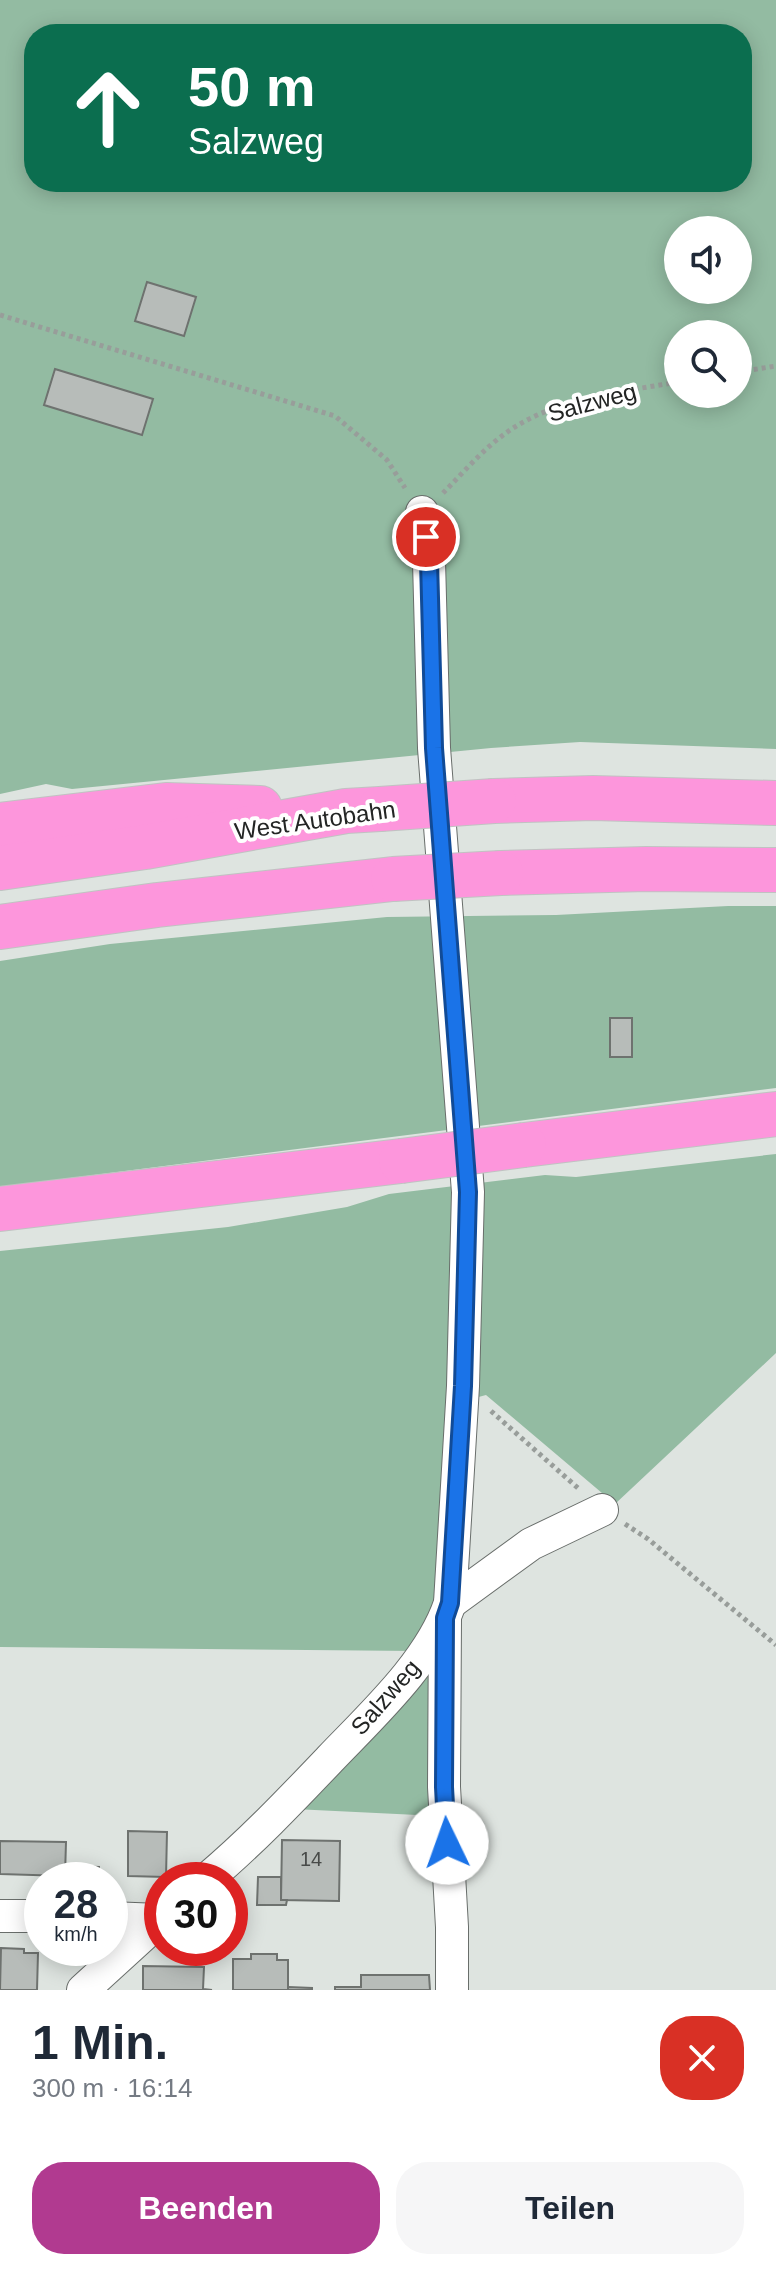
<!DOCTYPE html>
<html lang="de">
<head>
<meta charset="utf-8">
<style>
	:root { --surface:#fff; --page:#f6f6f7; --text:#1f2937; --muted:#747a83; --accent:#b13a90 }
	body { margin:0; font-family:Helvetica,sans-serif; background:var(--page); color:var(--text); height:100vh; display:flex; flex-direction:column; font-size:30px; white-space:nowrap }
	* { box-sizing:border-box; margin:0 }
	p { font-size:26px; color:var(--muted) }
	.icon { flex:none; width:44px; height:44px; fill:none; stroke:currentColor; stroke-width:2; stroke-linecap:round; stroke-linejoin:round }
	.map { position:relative; height:1990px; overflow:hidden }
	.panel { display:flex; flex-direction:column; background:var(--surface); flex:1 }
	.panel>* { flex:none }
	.banner { position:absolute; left:24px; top:24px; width:728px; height:168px; border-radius:32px; box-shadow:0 4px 20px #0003; background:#0b6e4f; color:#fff; overflow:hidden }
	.fabs { position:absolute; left:664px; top:216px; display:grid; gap:16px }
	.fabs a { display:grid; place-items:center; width:88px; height:88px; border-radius:50%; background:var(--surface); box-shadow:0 4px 20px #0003; font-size:40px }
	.speed { position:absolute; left:24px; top:1862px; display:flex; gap:16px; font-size:40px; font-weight:700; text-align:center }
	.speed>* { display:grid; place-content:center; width:104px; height:104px; border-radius:50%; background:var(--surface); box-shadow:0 4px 20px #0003; line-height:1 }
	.speed small { font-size:20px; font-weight:400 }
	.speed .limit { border:12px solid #d22; background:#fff; color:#111 }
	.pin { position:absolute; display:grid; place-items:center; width:68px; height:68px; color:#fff; margin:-34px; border:4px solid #fff; border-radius:50%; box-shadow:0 2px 8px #0007 }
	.me { position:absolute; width:88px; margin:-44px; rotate:357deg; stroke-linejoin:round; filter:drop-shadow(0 0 6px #0008) }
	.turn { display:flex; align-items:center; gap:28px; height:168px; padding:0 32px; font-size:36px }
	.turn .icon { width:104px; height:104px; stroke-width:2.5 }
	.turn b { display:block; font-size:56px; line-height:68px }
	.round { display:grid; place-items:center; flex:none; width:84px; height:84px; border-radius:32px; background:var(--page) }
	.headline { display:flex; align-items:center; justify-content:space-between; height:136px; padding:0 32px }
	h1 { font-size:48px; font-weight:800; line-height:60px }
	.primary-button { display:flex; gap:16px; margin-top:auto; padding:16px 32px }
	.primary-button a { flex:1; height:92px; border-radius:32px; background:var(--accent); color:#fff; font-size:32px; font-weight:800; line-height:92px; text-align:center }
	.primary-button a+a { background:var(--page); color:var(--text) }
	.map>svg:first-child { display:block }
	.green { fill:#93bba2; fill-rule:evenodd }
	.building { fill:#b7bcb9; stroke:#6e726f; stroke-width:2 }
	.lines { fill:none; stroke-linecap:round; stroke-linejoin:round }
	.street-casing { stroke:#696e6b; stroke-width:34 }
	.highway-casing { stroke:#c1c2c2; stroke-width:46 }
	.path { stroke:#989d9a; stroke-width:5; stroke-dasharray:4 4; stroke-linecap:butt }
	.street { stroke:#fff; stroke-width:32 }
	.highway { stroke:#fd96dc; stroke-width:44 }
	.highway-bridge-casing { stroke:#c1c2c2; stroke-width:46; stroke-linecap:butt }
	.highway-bridge { stroke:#fd96dc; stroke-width:44 }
	.route-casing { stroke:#114b97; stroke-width:20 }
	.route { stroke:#1a73e8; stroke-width:14 }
	.labels { text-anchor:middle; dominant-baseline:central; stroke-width:8; stroke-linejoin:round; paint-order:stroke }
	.number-label { font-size:20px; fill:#484b49 }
	.street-label { font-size:24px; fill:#232524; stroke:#fff }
</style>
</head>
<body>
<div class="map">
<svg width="776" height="1990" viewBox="0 0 776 1990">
	<rect width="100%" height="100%" fill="#dee4e0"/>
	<!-- green -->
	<g class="green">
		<path d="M0,0H776V749L580,742L491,748L72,789L46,784L0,794ZM34,34H742V182H34ZM678,230H738V290H678ZM678,334H738V394H678Z"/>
		<polygon points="728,906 776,906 776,1088 0,1187 0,961 110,944 387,917 556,915"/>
		<polygon points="776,1154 776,1353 615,1504 486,1395 456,1403 441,1590 415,1651 0,1647 0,1251 228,1227 347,1207 389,1194 545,1175 576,1177"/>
		<polygon points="437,1649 438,1816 294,1809"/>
	</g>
	<!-- building -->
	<g class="building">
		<polygon points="147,282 196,297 184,336 135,321"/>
		<polygon points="55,369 153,399 142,435 44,405"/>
		<rect x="610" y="1018" width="22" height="39"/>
		<polygon points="128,1831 167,1832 166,1877 128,1876"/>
		<polygon points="282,1840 340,1841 339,1901 281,1900"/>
		<polygon points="0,1841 66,1842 65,1876 0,1874"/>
		<polygon points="70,1866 99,1867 99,1880 70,1880"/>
		<polygon points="258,1877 281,1877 281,1900 287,1900 286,1905 257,1905"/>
		<polygon points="1,1948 24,1949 24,1953 38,1953 37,1990 0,1990"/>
		<polygon points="251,1954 277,1954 277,1960 288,1960 288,1990 233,1990 233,1959 251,1959"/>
		<polygon points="143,1966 204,1967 203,1989 212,1990 143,1990"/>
		<polygon points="361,1975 429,1975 430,1990 335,1990 335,1987 361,1987"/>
		<polygon points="288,1987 312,1988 312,1990 288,1990"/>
	</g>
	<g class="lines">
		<defs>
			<g id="street">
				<polyline points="450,1603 531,1544 602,1510"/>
				<polyline points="445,1618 444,1787 452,1927 452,1990"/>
				<path d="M206,1880C251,1842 290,1801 330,1759C372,1715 431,1661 450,1603L463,1386L468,1192L434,748L429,561L422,512"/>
				<polyline points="0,1916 42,1916"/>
				<polyline points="110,1918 159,1920"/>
				<polyline points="83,1990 162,1918"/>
			</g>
			<g id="highway">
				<polyline points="494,801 593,798 776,803"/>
				<polyline points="0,825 166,805 260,808"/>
				<polyline points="0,868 145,847 346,811 380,809"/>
				<polyline points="501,873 646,869 776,870"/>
				<polyline points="0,927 157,905 393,879"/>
				<polyline points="524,1145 776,1114"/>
				<polyline points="0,1209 401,1161"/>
			</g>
		</defs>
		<!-- street casing -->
		<use href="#street" class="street-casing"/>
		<!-- highway casing -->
		<use href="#highway" class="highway-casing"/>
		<!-- path -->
		<g class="path">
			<polyline points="0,315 335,416 387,460 405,488"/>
			<polyline points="738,372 776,366"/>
			<path d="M443,493C463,473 483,449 506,433C554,398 621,392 678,382"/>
			<polyline points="491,1411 579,1489"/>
			<polyline points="625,1524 648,1539 776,1645"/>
		</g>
		<!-- street -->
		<use href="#street" class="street"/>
		<!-- highway -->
		<use href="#highway" class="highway"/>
		<defs>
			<g id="highway-bridge">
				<polyline points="380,809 494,801"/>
				<polyline points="393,879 501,873"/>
				<polyline points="401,1161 524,1145"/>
			</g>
		</defs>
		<!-- highway-bridge casing -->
		<use href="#highway-bridge" class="highway-bridge-casing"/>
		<!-- highway-bridge -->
		<use href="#highway-bridge" class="highway-bridge"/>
	</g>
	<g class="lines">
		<defs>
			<polyline id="route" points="426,537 429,561 434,748 468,1192 463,1386 450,1603 445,1618 444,1787 447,1843"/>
		</defs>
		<!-- route casing -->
		<use href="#route" class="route-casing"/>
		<!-- route -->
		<use href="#route" class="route"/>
	</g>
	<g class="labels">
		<!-- number labels -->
		<g class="number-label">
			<text x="311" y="1859">14</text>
		</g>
		<!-- street labels -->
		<g class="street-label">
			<text transform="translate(592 402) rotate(-15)">Salzweg</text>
			<text transform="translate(315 820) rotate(-8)">West Autobahn</text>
			<text transform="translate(385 1697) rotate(-49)">Salzweg</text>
		</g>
	</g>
</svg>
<div class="fabs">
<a><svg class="icon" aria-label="sound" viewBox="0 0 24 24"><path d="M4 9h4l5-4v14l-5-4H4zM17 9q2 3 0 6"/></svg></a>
<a><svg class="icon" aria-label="search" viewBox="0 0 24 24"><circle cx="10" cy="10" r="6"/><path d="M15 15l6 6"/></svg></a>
</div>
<div class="speed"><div>28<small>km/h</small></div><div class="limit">30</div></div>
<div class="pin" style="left:426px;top:537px;background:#d93025"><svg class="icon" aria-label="arrive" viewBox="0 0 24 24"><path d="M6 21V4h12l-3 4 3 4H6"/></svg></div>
<svg class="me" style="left:447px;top:1843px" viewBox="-20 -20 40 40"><circle r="19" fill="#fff"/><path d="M0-13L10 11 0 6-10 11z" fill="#1a73e8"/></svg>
<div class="banner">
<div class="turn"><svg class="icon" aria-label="ahead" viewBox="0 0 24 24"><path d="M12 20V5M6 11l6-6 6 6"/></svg><div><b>50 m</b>Salzweg</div></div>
</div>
</div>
<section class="panel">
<div class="headline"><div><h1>1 Min.</h1><p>300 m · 16:14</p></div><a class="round" style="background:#d93025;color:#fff"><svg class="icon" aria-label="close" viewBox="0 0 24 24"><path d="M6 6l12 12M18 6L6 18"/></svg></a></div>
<div class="primary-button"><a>Beenden</a><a>Teilen</a></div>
</section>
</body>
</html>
